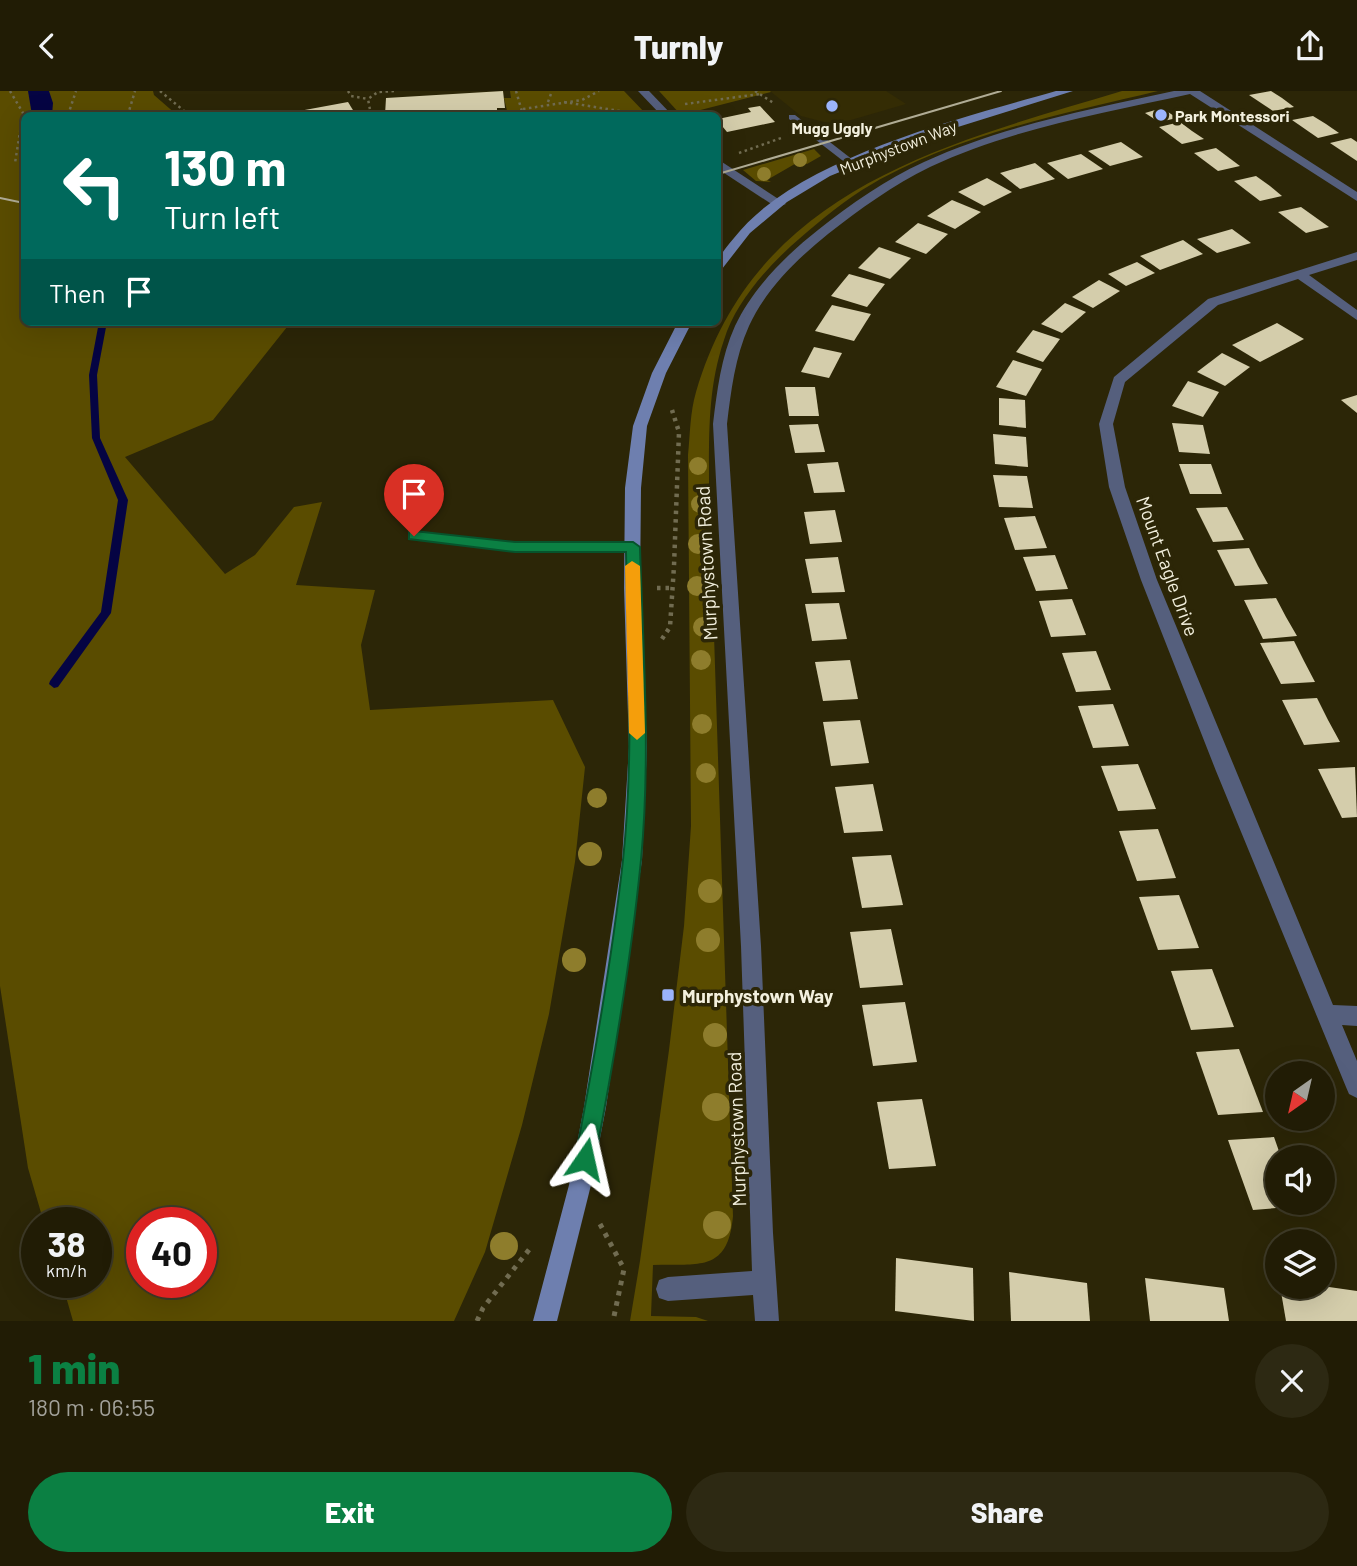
<!DOCTYPE html>
<html lang="en">
<head>
<meta charset="utf-8">
<style>
	:root { --surface:#211c05; --page:#2d2913; --text:#f1f3f6; --muted:#a2a19a; --line:#3e3a27; --accent:#0b8043 }
	body { margin:0; font-family:Barlow,sans-serif; background:var(--page); color:var(--text); height:100vh; display:flex; flex-direction:column; font-size:26px; white-space:nowrap }
	* { box-sizing:border-box; margin:0 }
	p { font-size:23px; color:var(--muted) }
	.icon { flex:none; width:38px; height:38px; fill:none; stroke:currentColor; stroke-width:2; stroke-linecap:round; stroke-linejoin:round }
	.map { position:relative; height:1230px; overflow:hidden }
	.drawer { display:flex; flex-direction:column; background:var(--surface); flex:1 }
	.drawer>* { flex:none }
	.top-card { position:absolute; left:21px; top:21px; width:700px; height:214px; border-radius:10px; box-shadow:0 7px 28px #0002,0 0 0 2px var(--line); background:#00695c; color:#fff; overflow:hidden }
	.needle { width:46px; rotate:214deg }
	.fabs { position:absolute; left:1265px; top:970px; display:grid; gap:14px }
	.fabs a { display:grid; place-items:center; width:70px; height:70px; border-radius:50%; background:var(--surface); box-shadow:0 7px 28px #0002,0 0 0 2px var(--line); font-size:35px }
	.speed { position:absolute; left:21px; top:1116px; display:flex; gap:14px; font-size:35px; font-weight:700; text-align:center }
	.speed>* { display:grid; place-content:center; width:91px; height:91px; border-radius:50%; background:var(--surface); box-shadow:0 7px 28px #0002,0 0 0 2px var(--line); line-height:1 }
	.speed small { font-size:18px; font-weight:400 }
	.speed .limit { border:10px solid #d22; background:#fff; color:#111 }
	.pin { position:absolute; display:grid; place-items:center; width:60px; height:60px; color:#fff; margin:-72px -30px; border-radius:50% 50% 50% 0; rotate:-45deg; box-shadow:0 0 7px #0007 }
	.pin .icon { rotate:45deg }
	.me { position:absolute; width:77px; margin:-38px; rotate:11deg; stroke-linejoin:round; filter:drop-shadow(0 0 5px #0008) }
	.turn { display:flex; align-items:center; gap:24px; height:147px; padding:0 28px; font-size:32px }
	.turn .icon { width:91px; height:91px; stroke-width:2.5 }
	.turn b { display:block; font-size:49px; line-height:60px }
	.then { display:flex; align-items:center; height:66px; padding:0 28px; background:#0003; gap:14px; font-size:26px }
	.round { display:grid; place-items:center; flex:none; width:74px; height:74px; border-radius:37px; background:var(--page) }
	.headline { display:flex; align-items:center; justify-content:space-between; height:119px; padding:0 28px }
	h1 { font-size:42px; font-weight:800; line-height:52px; color:var(--accent) }
	.primary-button { display:flex; gap:14px; margin-top:auto; padding:14px 28px }
	.primary-button a { flex:1; height:80px; border-radius:42px; background:var(--accent); color:#fff; font-size:28px; font-weight:800; line-height:80px; text-align:center }
	.primary-button a+a { background:var(--page); color:var(--text) }
	header { display:flex; justify-content:space-between; align-items:center; height:91px; padding:0 28px; background:var(--surface); font-size:32px; font-weight:800 }
	.map>svg:first-child { display:block }
	.built { fill:#342c04 }
	.green { fill:#5a4c00; fill-rule:evenodd }
	.water { fill:#050443 }
	.lines { fill:none; stroke-linecap:round; stroke-linejoin:round }
	.stream { fill:#050443; fill-rule:evenodd }
	.building { fill:#d4cdab }
	.path-far2 { stroke:#716c51; stroke-width:2.5; stroke-dasharray:2.5 3.5; stroke-linecap:butt }
	.path-far1 { stroke:#716c51; stroke-width:4.5; stroke-dasharray:3.5 5; stroke-linecap:butt }
	.path { stroke:#716c51; stroke-width:5; stroke-dasharray:4.5 6; stroke-linecap:butt }
	.lane { fill:#555f7d; fill-rule:evenodd }
	.street { fill:#555f7d; fill-rule:evenodd }
	.secondary { fill:#6e7faf; fill-rule:evenodd }
	.tram { stroke:#b0ac95; stroke-width:2 }
	.tree { fill:#8e7d2c }
	.route { fill:#0b8043; stroke:#07532c; stroke-width:2 }
	.slow { fill:#f59e0b }
	.poi-dot { fill:#9bb4fd; stroke:#2c2607; stroke-width:2.5 }
	.labels { text-anchor:middle; dominant-baseline:central; stroke-width:7; stroke-linejoin:round; paint-order:stroke }
	.far-poi-label { font-size:16px; font-weight:bold; fill:#f3f0de; stroke:#2c2607; text-anchor:start }
	.far-street-label { font-size:16px; fill:#f3f0de; stroke:#2c2607 }
	.street-label { font-size:19px; fill:#f3f0de; stroke:#2c2607 }
	.poi-label { font-size:19px; font-weight:bold; fill:#f3f0de; stroke:#2c2607; text-anchor:start }
</style>
</head>
<body>
<header><svg class="icon" aria-label="back" viewBox="0 0 24 24"><path d="M15 5l-7 7 7 7"/></svg>Turnly<svg class="icon" aria-label="share" viewBox="0 0 24 24"><path d="M12 15V3M7 8l5-5 5 5M5 13v7h14v-7"/></svg></header>
<div class="map">
<svg width="1357" height="1230" viewBox="0 0 1357 1230">
	<rect width="100%" height="100%" fill="#2c2607"/>
	<!-- built -->
	<polygon class="built" points="770,0 886,0 906,13 851,29 828,32 801,25"/>
	<!-- green -->
	<g class="green">
		<path d="M0,0H153L154,4L177,24H24V231H291L213,329L125,366L225,483L255,464L294,416L322,411L296,494L375,499L361,554L370,619L553,609L585,676L575,771L549,923L522,1034L485,1161L454,1230H73L62,1192H96V1132H44L28,1077L0,895ZM142,1132H201V1192H142Z"/>
		<polygon points="510,0 624,0 647,24 508,24 504,7 511,7"/>
		<polygon points="659,0 770,0 771,1 681,24"/>
		<path d="M1122,0H1158C1058,24 950,45 862,99C837,115 814,135 791,155C764,180 735,213 724,249C708,296 709,342 709,391L733,1125C728,1183 697,1172 653,1174L651,1225L696,1226L708,1230H630L640,1170L669,959L684,835L691,735L688,364C690,344 690,321 696,301C755,98 943,54 1122,0Z"/>
		<polygon points="814,58 821,65 807,73 800,70 767,89 771,91 756,90 743,79"/>
	</g>
	<!-- water -->
	<polygon class="water" points="28,0 49,0 53,12 52,24 32,24"/>
	<g class="lines">
		<!-- stream -->
		<polygon class="stream" points="99,231 107,231 97,284 100,347 128,409 111,522 58,596 54,597 49,593 50,590 101,521 118,409 92,347 89,284"/>
	</g>
	<!-- building -->
	<g class="building">
		<polygon points="503,0 505,17 497,17 497,24 385,24 386,7"/>
		<polygon points="1271,0 1282,7 1294,16 1273,20 1249,4"/>
		<polygon points="348,11 356,24 283,24 283,23"/>
		<polygon points="760,15 775,31 727,41 718,30 718,28 751,21 748,17"/>
		<polygon points="1162,17 1177,27 1159,31 1145,22"/>
		<polygon points="1313,25 1326,33 1339,42 1318,47 1292,29"/>
		<polygon points="1180,31 1192,40 1204,48 1182,53 1159,36"/>
		<polygon points="1351,47 1357,51 1357,70 1330,52"/>
		<polygon points="1121,51 1143,66 1110,75 1088,60"/>
		<polygon points="1216,57 1240,75 1218,80 1194,62"/>
		<polygon points="1081,63 1103,78 1068,88 1047,72"/>
		<polygon points="1035,72 1055,88 1020,98 1000,82"/>
		<polygon points="1256,85 1270,95 1282,105 1260,110 1234,90"/>
		<polygon points="987,87 1012,101 984,115 958,101"/>
		<polygon points="952,109 981,121 955,138 927,125"/>
		<polygon points="1301,116 1329,136 1306,142 1278,121"/>
		<polygon points="918,132 948,143 926,163 895,151"/>
		<polygon points="1232,138 1251,152 1217,162 1197,148"/>
		<polygon points="1183,149 1203,163 1160,179 1140,165"/>
		<polygon points="879,156 911,167 890,188 858,177"/>
		<polygon points="1137,171 1155,182 1126,195 1108,183"/>
		<polygon points="849,183 885,193 867,216 831,205"/>
		<polygon points="1099,189 1120,200 1093,217 1072,206"/>
		<polygon points="1065,212 1086,221 1062,242 1041,233"/>
		<polygon points="832,214 871,223 854,250 815,240"/>
		<polygon points="1277,232 1304,248 1260,271 1232,254"/>
		<polygon points="1033,239 1060,248 1043,271 1016,261"/>
		<polygon points="814,256 842,262 829,287 801,281"/>
		<polygon points="1222,262 1250,276 1225,295 1197,281"/>
		<polygon points="1013,269 1042,278 1026,305 996,296"/>
		<polygon points="1188,290 1219,301 1203,326 1172,315"/>
		<polygon points="785,296 815,296 819,325 789,325"/>
		<polygon points="1357,304 1357,322 1341,309"/>
		<polygon points="999,307 1025,309 1026,337 999,334"/>
		<polygon points="1172,332 1203,334 1210,363 1179,361"/>
		<polygon points="818,333 825,361 795,362 789,334"/>
		<polygon points="993,343 1026,346 1028,376 995,373"/>
		<polygon points="838,371 845,401 814,402 807,373"/>
		<polygon points="1179,373 1211,373 1222,403 1190,403"/>
		<polygon points="993,384 1027,385 1033,417 999,416"/>
		<polygon points="1227,416 1244,449 1213,451 1196,417"/>
		<polygon points="835,419 842,451 810,453 804,421"/>
		<polygon points="1035,425 1047,457 1015,459 1004,427"/>
		<polygon points="1249,457 1258,475 1268,493 1235,495 1217,459"/>
		<polygon points="1055,464 1068,498 1036,500 1023,466"/>
		<polygon points="838,466 845,501 812,502 805,468"/>
		<polygon points="1276,507 1286,526 1297,545 1263,548 1244,509"/>
		<polygon points="1072,508 1086,544 1051,546 1039,510"/>
		<polygon points="839,512 847,548 812,550 805,513"/>
		<polygon points="1294,550 1304,570 1315,591 1281,593 1260,552"/>
		<polygon points="1096,560 1111,599 1076,601 1062,562"/>
		<polygon points="850,569 858,608 823,610 815,571"/>
		<polygon points="1317,607 1328,629 1340,651 1304,654 1282,609"/>
		<polygon points="1113,613 1129,655 1093,657 1078,615"/>
		<polygon points="860,629 869,672 831,675 823,631"/>
		<polygon points="1138,673 1156,718 1118,720 1101,675"/>
		<polygon points="1355,676 1357,726 1342,727 1318,678"/>
		<polygon points="873,693 883,740 844,742 835,696"/>
		<polygon points="1158,738 1176,787 1137,790 1119,740"/>
		<polygon points="891,764 903,814 862,817 852,766"/>
		<polygon points="1179,804 1199,857 1158,859 1139,806"/>
		<polygon points="891,838 903,894 860,897 850,841"/>
		<polygon points="1212,878 1234,936 1191,939 1171,880"/>
		<polygon points="905,911 917,971 873,975 862,914"/>
		<polygon points="1239,958 1263,1021 1218,1024 1196,961"/>
		<polygon points="922,1008 936,1075 889,1078 877,1011"/>
		<polygon points="1274,1046 1281,1066 1278,1066 1278,1111 1298,1111 1300,1115 1253,1119 1228,1049"/>
		<polygon points="896,1167 973,1177 974,1230 895,1220"/>
		<polygon points="1009,1181 1087,1192 1090,1230 1011,1230"/>
		<polygon points="1145,1187 1224,1197 1229,1230 1150,1230"/>
		<polygon points="1280,1195 1322,1195 1357,1200 1357,1230 1286,1230"/>
	</g>
	<g class="lines">
		<!-- path-far2 -->
		<g class="path-far2">
			<polyline points="10,0 23,22 15,72"/>
			<polyline points="160,0 189,24"/>
			<polyline points="348,0 351,5 368,8"/>
			<polyline points="516,0 523,24"/>
			<polyline points="755,0 775,13"/>
			<polyline points="548,11 552,0"/>
			<polyline points="564,11 632,22"/>
			<polyline points="685,13 760,3"/>
			<polyline points="523,18 582,9 599,0"/>
			<polyline points="504,20 506,24"/>
			<polyline points="230,21 231,24"/>
			<polyline points="68,24 76,0"/>
			<polyline points="119,24 129,20"/>
			<polyline points="131,24 129,20 135,0"/>
			<polyline points="371,24 368,8 378,1 396,0"/>
			<polyline points="739,62 784,46"/>
		</g>
		<!-- path-far1 -->
		<g class="path-far1">
			<polyline points="657,497 673,497"/>
			<polyline points="662,548 670,536 674,475 679,341 672,319"/>
		</g>
		<!-- path -->
		<g class="path">
			<polyline points="600,1133 624,1178 613,1230"/>
			<polyline points="477,1230 483,1217 532,1155"/>
		</g>
		<!-- lane -->
		<g class="lane">
			<polygon points="789,24 795,24 853,69 853,73 847,73 789,28"/>
			<polygon points="414,441 515,452 633,452 639,456 633,460 515,460 410,448 408,445 410,442"/>
		</g>
		<!-- street -->
		<g class="street">
			<polygon points="638,0 649,0 672,24 661,24"/>
			<path d="M1174,0H1200L1357,101V110L1190,3C1103,22 1011,38 930,76C893,94 860,118 828,143C797,168 766,198 749,235C735,266 731,300 727,333L761,855L773,1142L779,1230H755L753,1204L668,1210L659,1207L656,1198L659,1189L668,1186L752,1180L741,855L713,333C717,300 721,266 735,235C753,197 785,165 818,139C851,113 886,88 924,71C1003,35 1090,18 1174,0Z"/>
			<polygon points="718,70 722,71 786,113 776,116 718,78"/>
			<polygon points="1357,161 1357,169 1309,184 1357,219 1357,229 1298,188 1218,214 1125,291 1113,333 1125,396 1157,489 1333,914 1357,915 1357,935 1342,934 1357,970 1357,1007 1349,1003 1346,996 1216,680 1141,489 1109,396 1099,333 1114,286 1208,208"/>
		</g>
		<!-- secondary -->
		<g class="secondary">
			<path d="M1056,0H1073L929,45L830,85L787,111L750,142L722,178L718,179C718,164 725,158 734,147C796,67 961,27 1056,0Z"/>
			<polygon points="678,231 692,231 666,282 647,335 641,397 640,497 647,656 642,769 606,1016 591,1094 557,1230 533,1230 569,1094 584,1016 622,769 629,656 624,497 625,397 633,335 652,282"/>
		</g>
		<!-- tram -->
		<g class="tram">
			<polyline points="718,83 1001,0"/>
			<polyline points="0,107 24,112"/>
		</g>
	</g>
	<!-- trees -->
	<g class="tree">
		<circle cx="800" cy="69" r="7"/>
		<circle cx="764" cy="83" r="7"/>
		<circle cx="698" cy="375" r="9"/>
		<circle cx="700" cy="413" r="9"/>
		<circle cx="698" cy="453" r="10"/>
		<circle cx="697" cy="495" r="10"/>
		<circle cx="703" cy="536" r="10"/>
		<circle cx="701" cy="569" r="10"/>
		<circle cx="702" cy="633" r="10"/>
		<circle cx="706" cy="682" r="10"/>
		<circle cx="597" cy="707" r="10"/>
		<circle cx="590" cy="763" r="12"/>
		<circle cx="710" cy="800" r="12"/>
		<circle cx="708" cy="849" r="12"/>
		<circle cx="574" cy="869" r="12"/>
		<circle cx="715" cy="944" r="12"/>
		<circle cx="716" cy="1016" r="14"/>
		<circle cx="717" cy="1134" r="14"/>
		<circle cx="504" cy="1155" r="14"/>
	</g>
	<!-- route -->
	<path class="route" d="M414,440L515,451H633L640,456C643,560 651,665 641,769C631,869 614,970 595,1068L592,1076L585,1079L578,1076L575,1068C594,970 612,869 623,769C634,667 628,563 626,461H515L409,448V441Z"/>
	<!-- slow -->
	<polygon class="slow" points="632,470 640,475 645,642 637,649 629,642 625,475"/>
	<!-- markers -->
	<g class="poi-dot">
		<circle cx="832" cy="15" r="7"/>
		<circle cx="1161" cy="24" r="7"/>
		<rect x="661" y="897" width="14" height="14" rx="3.5"/>
	</g>
	<g class="labels">
		<!-- far-poi labels -->
		<g class="far-poi-label">
			<text x="1175" y="24">Park Montessori</text>
			<text x="832" y="36" text-anchor="middle">Mugg Uggly</text>
		</g>
		<!-- far-street labels -->
		<g class="far-street-label">
			<text transform="translate(898 56) rotate(-21)">Murphystown Way</text>
		</g>
		<!-- street labels -->
		<g class="street-label">
			<text transform="translate(706 472) rotate(-93)">Murphystown Road</text>
			<text transform="translate(1168 475) rotate(70)">Mount Eagle Drive</text>
			<text transform="translate(736 1038) rotate(-92)">Murphystown Road</text>
		</g>
		<!-- poi labels -->
		<g class="poi-label">
			<text x="682" y="904">Murphystown Way</text>
		</g>
	</g>
</svg>
<div class="fabs">
<a><svg class="needle" viewBox="-14 -14 28 28"><path d="M0-13l5 13h-10z" fill="#e53935"/><path d="M0 13l5-13h-10z" fill="#a2a19a"/></svg></a>
<a><svg class="icon" aria-label="sound" viewBox="0 0 24 24"><path d="M4 9h4l5-4v14l-5-4H4zM17 9q2 3 0 6"/></svg></a>
<a><svg class="icon" aria-label="layers" viewBox="0 0 24 24"><path d="M12 4l9 5-9 5-9-5zM3 14l9 5 9-5"/></svg></a>
</div>
<div class="speed"><div>38<small>km/h</small></div><div class="limit">40</div></div>
<div class="pin" style="left:414px;top:445px;background:#d93025"><svg class="icon" aria-label="arrive" viewBox="0 0 24 24"><path d="M6 21V4h12l-3 4 3 4H6"/></svg></div>
<svg class="me" style="left:585px;top:1068px" viewBox="-20 -20 40 40"><path d="M0-17L14 15 0 8-14 15z" fill="#0b8043" stroke="#fff" stroke-width="4"/></svg>
<div class="top-card">
<div class="turn"><svg class="icon" aria-label="left" viewBox="0 0 24 24"><path d="M17 20v-9H6M10 6l-5 5 5 5"/></svg><div><b>130 m</b>Turn left</div></div>
<div class="then">Then<svg class="icon" aria-label="arrive" viewBox="0 0 24 24"><path d="M6 21V4h12l-3 4 3 4H6"/></svg></div>
</div>
</div>
<section class="drawer">
<div class="headline"><div><h1>1 min</h1><p>180 m · 06:55</p></div><a class="round"><svg class="icon" aria-label="close" viewBox="0 0 24 24"><path d="M6 6l12 12M18 6L6 18"/></svg></a></div>
<div class="primary-button"><a>Exit</a><a>Share</a></div>
</section>
</body>
</html>
